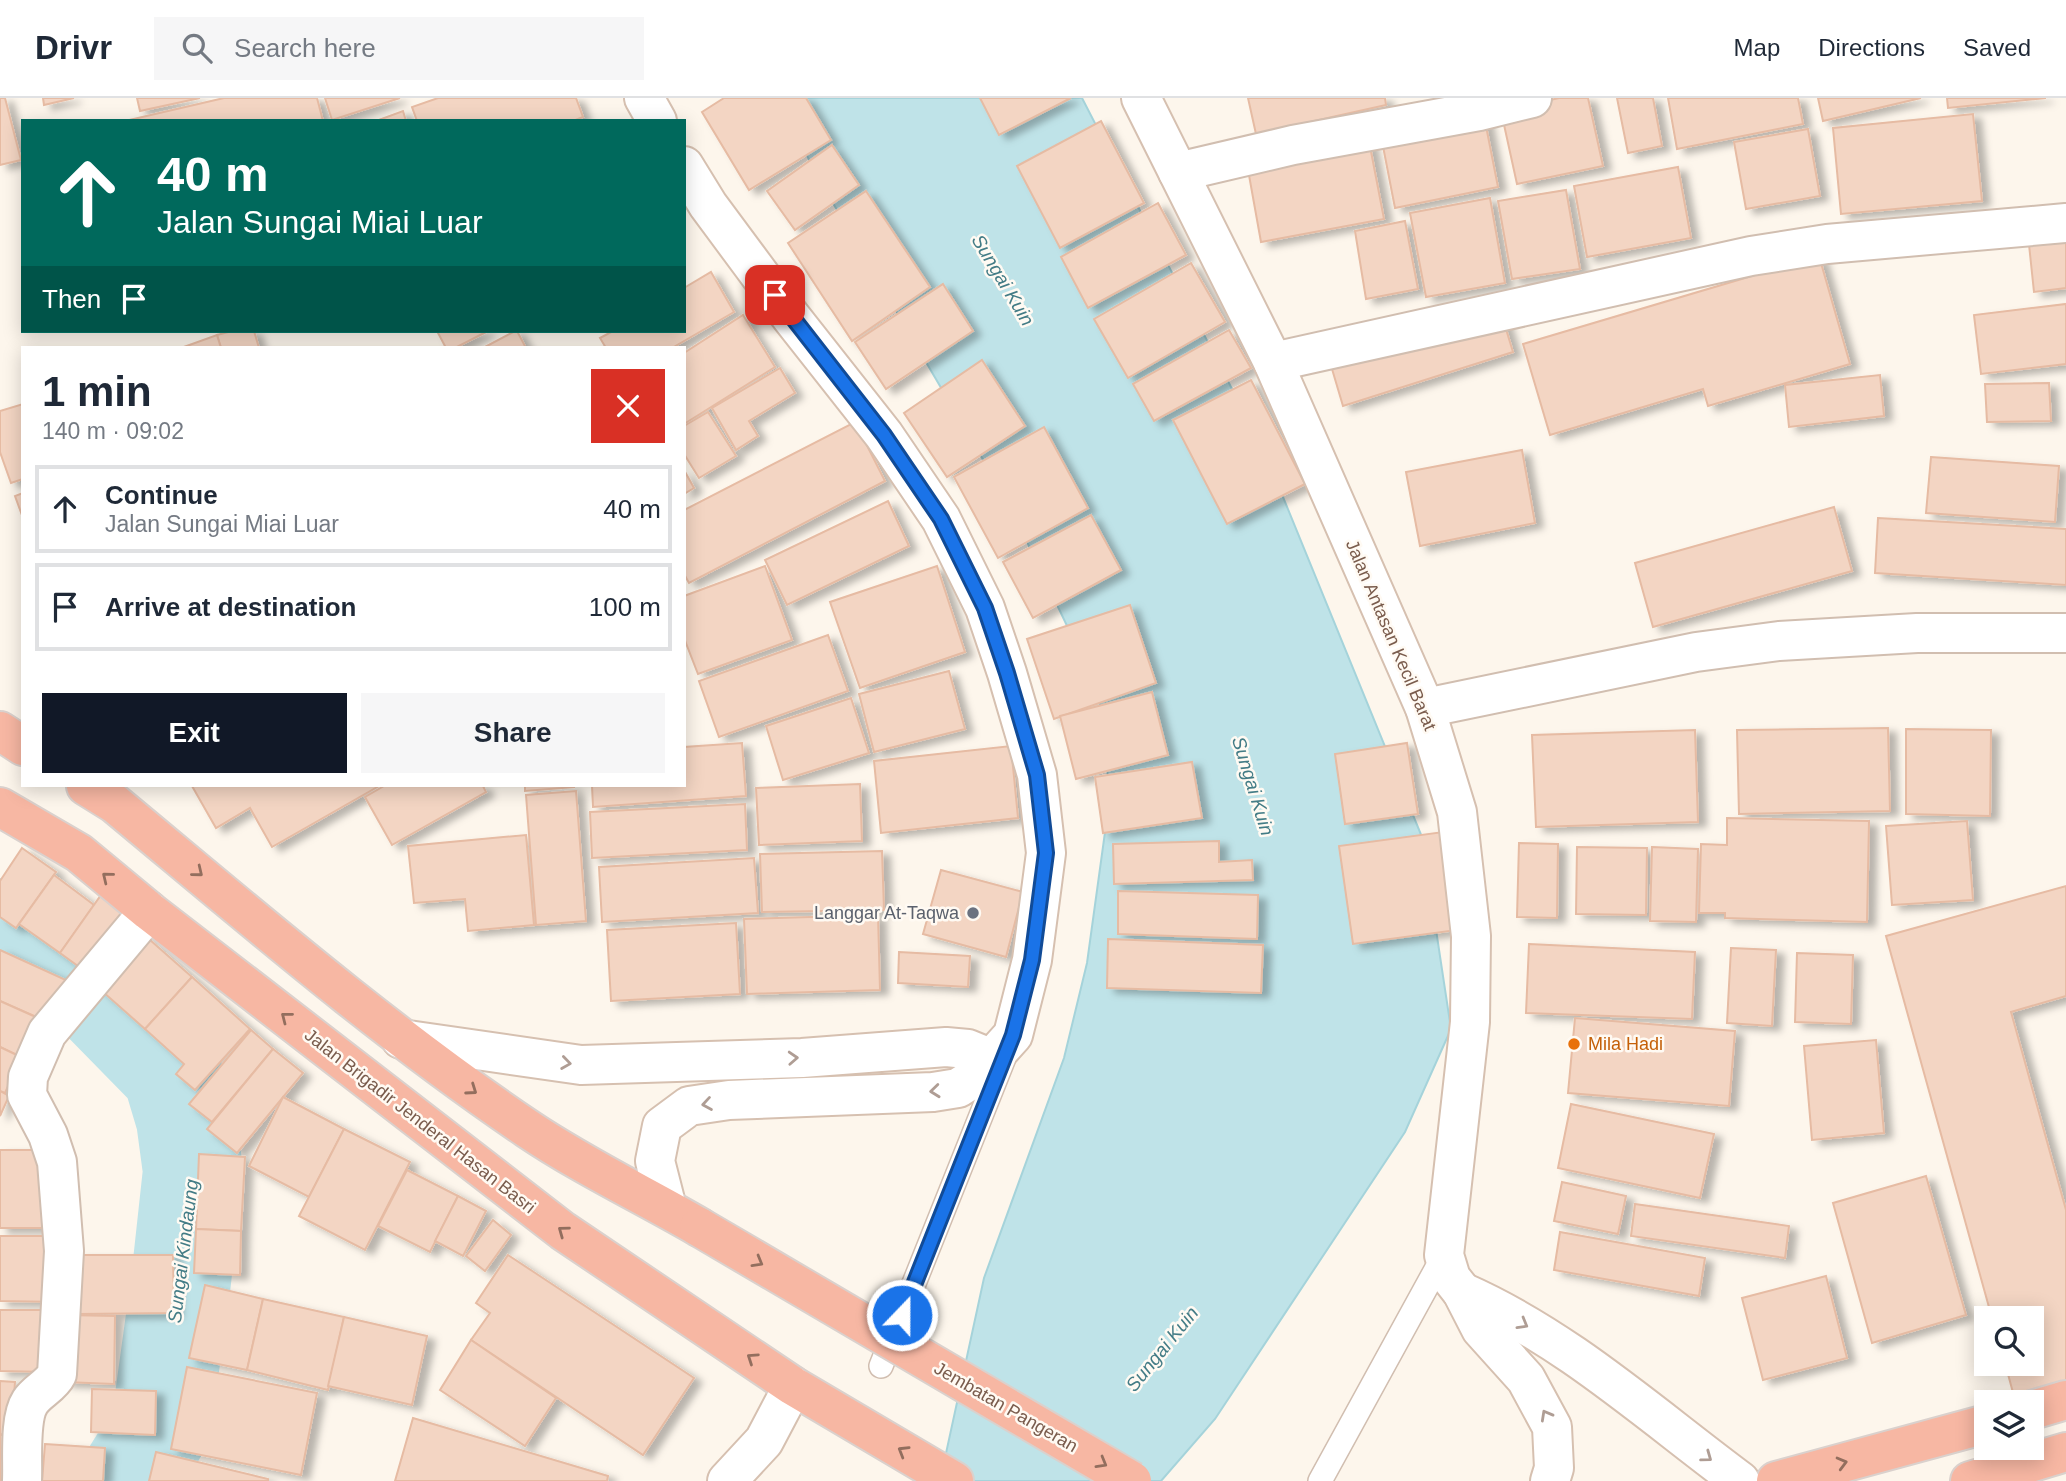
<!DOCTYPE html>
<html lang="en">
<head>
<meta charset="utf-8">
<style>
	:root { --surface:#fff; --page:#f6f6f7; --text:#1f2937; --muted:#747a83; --line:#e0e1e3; --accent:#111827 }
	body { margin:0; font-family:Arial,sans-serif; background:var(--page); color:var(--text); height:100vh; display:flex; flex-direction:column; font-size:26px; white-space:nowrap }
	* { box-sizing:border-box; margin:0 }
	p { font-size:23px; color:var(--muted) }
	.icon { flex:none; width:38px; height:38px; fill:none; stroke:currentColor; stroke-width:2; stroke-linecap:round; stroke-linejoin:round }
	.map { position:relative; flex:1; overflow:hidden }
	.panel { position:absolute; left:21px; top:248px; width:665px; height:441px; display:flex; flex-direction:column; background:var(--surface); border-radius:0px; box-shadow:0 4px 18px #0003 }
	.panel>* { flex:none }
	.hud { position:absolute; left:21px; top:21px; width:665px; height:214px; border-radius:0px; box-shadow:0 4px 18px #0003; background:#00695c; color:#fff; overflow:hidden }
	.fabs { position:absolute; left:1974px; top:1208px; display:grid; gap:14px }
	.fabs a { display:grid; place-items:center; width:70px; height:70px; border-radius:0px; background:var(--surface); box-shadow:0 4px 18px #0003; font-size:35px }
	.pin { position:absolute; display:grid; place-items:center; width:60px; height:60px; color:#fff; margin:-30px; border-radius:14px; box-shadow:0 4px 10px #0006 }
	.me { position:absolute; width:77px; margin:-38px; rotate:22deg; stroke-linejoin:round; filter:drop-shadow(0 0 5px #0008) }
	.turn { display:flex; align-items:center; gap:24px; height:147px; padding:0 21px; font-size:32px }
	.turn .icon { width:91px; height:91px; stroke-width:2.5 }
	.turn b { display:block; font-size:49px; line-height:60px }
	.then { display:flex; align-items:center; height:66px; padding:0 21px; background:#0003; gap:14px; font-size:26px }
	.round { display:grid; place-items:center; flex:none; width:74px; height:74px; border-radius:0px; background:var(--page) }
	.headline { display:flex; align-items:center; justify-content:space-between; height:119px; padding:0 21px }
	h1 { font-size:42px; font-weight:700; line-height:52px }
	.action { display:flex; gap:14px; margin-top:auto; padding:14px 21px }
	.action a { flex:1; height:80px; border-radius:0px; background:var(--accent); color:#fff; font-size:28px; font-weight:700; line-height:80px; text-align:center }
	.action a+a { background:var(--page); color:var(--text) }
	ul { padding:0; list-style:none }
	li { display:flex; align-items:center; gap:21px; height:88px; margin:0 14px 10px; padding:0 7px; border:4px solid var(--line); border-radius:0px }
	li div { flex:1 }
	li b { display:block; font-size:26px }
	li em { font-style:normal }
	header { display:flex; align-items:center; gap:42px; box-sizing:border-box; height:98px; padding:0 35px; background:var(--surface); border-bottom:2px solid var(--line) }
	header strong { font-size:33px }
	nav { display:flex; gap:38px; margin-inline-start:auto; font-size:24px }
	.search { width:490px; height:63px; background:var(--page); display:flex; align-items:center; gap:18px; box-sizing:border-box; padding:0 24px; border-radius:0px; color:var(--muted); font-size:26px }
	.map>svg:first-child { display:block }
	.water { fill:#bfe3e8; stroke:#a5d3da; stroke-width:2 }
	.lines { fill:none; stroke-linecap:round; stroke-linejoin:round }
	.river { stroke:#bfe3e8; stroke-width:100 }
	.building { fill:#f3d5c3; stroke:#e6bba3; stroke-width:2; filter:url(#shadow) }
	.lane-casing { stroke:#d1beb0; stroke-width:26 }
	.street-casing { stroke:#d1beb0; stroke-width:42 }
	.secondary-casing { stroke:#d6c0b0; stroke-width:42 }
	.highway-casing { stroke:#dad1cd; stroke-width:42 }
	.lane { stroke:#fff; stroke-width:23 }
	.street { stroke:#fff; stroke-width:38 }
	.secondary { stroke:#fff; stroke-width:38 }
	.highway { stroke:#f7b7a3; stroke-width:38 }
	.highway-bridge-casing { stroke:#dad1cd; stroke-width:42; stroke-linecap:butt }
	.highway-bridge { stroke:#f7b7a3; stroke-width:38 }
	.oneway { stroke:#936e5e }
	.oneway2 { stroke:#af9d94 }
	.route-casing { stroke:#114b97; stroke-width:18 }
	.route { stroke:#1a73e8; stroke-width:12 }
	.worship-dot { fill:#6b7280; stroke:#fffaf3; stroke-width:2.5 }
	.food-dot { fill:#e8710a; stroke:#fffaf3; stroke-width:2.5 }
	.labels { text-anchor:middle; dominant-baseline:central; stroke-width:5; stroke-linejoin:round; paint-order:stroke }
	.street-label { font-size:18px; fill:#7a5c4d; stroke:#fffaf3 }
	.worship-label { font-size:18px; fill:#5b616d; stroke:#fffaf3; text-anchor:end }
	.food-label { font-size:18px; fill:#c56008; stroke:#fffaf3; text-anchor:start }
	.water-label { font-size:19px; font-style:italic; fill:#437c86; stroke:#fffaf3 }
</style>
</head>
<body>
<header>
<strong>Drivr</strong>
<div class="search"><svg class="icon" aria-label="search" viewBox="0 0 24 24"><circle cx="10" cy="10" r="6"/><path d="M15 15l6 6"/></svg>Search here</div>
<nav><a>Map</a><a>Directions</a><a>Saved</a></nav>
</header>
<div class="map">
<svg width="2066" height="1383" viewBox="0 0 2066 1383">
	<defs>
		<filter id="shadow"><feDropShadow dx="8" dy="4.5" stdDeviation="3.5" flood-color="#0004"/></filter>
	</defs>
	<rect width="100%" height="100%" fill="#fdf6ec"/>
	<!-- water -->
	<polygon class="water" points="779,0 1082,0 1265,355 1422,739 1451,931 1405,1034 1215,1321 1161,1383 940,1383 984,1180 1064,960 1087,865 1110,698 1099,595 1009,406 816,76"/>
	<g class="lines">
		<!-- river -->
		<polyline class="river" points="0,830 76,876 172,974 186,1021 193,1073 181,1183 161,1328 127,1383"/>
	</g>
	<!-- building -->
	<g class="building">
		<polygon points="0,0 5,0 21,62 0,67"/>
		<polygon points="43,0 74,0 44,7"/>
		<polygon points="137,0 200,0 140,13"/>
		<polygon points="224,0 317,0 323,23 125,23"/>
		<polygon points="325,0 400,0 332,22"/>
		<polygon points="438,0 576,0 583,19 573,23 417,23 412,9"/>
		<polygon points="724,0 806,0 831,42 749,92 702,14"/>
		<polygon points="980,0 1071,0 999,37"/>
		<polygon points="1248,0 1385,0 1386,7 1256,36"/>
		<polygon points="1559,0 1588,0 1603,68 1517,86 1501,13"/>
		<polygon points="1617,0 1653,0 1662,48 1628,55"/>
		<polygon points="1668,0 1798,0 1803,26 1677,51"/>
		<polygon points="1818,0 1921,0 1823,23"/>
		<polygon points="1947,0 2046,0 1948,10"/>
		<polygon points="403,13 406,23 376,23"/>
		<polygon points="1973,16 1982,103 1841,116 1833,30"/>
		<polygon points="1484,18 1498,89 1395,110 1381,38"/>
		<polygon points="1101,23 1144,105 1060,150 1017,68"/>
		<polygon points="1808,31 1820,98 1746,111 1734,44"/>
		<polygon points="1369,43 1384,121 1261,144 1247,66"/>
		<polygon points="832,47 859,87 795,132 767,93"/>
		<polygon points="1678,69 1691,140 1587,159 1574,88"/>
		<polygon points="1566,92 1580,171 1512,181 1498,103"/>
		<polygon points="866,93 930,189 852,243 788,145"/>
		<polygon points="1490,100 1505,185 1426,199 1410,115"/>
		<polygon points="1158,105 1186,157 1088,210 1061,159"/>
		<polygon points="1405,123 1418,191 1366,201 1355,133"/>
		<polygon points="2066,133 2066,190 2034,194 2028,137"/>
		<polygon points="1819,158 1850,266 1708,308 1703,291 1550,337 1523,246"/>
		<polygon points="1191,165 1225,224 1128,280 1094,221"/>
		<polygon points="711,174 734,214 672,250 606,250 600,240 613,233 684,233 684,190"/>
		<polygon points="943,186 973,233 886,291 855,244"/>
		<polygon points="2066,206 2066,266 1981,276 1974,217"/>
		<polygon points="743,217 775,269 684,326 684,255"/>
		<polygon points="1502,218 1513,254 1343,308 1332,271"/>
		<polygon points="1229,232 1251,270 1154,323 1133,286"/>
		<polygon points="232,233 254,233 259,250 221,250 217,237"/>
		<polygon points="437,233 488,233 455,250 446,250"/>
		<polygon points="515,233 517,233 526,250 483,250"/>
		<polygon points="217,237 221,250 181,250"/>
		<polygon points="982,262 1025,328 947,379 904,315"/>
		<polygon points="780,270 795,295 749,323 758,338 736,352 712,310"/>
		<polygon points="1880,277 1884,318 1789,329 1785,287"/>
		<polygon points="1251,282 1305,386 1227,426 1173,322"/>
		<polygon points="2049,285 2051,323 1987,324 1985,286"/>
		<polygon points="23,306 23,381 11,385 0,354 0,313"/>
		<polygon points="708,314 736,358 699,380 684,356 684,328"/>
		<polygon points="855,324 885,383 689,485 684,476 684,412"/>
		<polygon points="1044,329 1088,410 998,460 954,379"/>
		<polygon points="1522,352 1535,425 1420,448 1406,374"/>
		<polygon points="1931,359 2059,368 2055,424 1926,415"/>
		<polygon points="684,372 694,390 684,396"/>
		<polygon points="23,395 23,420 15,398"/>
		<polygon points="888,403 909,448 787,507 765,462"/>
		<polygon points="1834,409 1852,473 1653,529 1635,465"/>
		<polygon points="1091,417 1121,472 1033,520 1003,464"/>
		<polygon points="1878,420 2066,431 2066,487 1875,475"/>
		<polygon points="765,468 792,542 698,576 684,540 684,498"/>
		<polygon points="937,468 965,554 860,590 830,504"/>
		<polygon points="1130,507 1156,585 1054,621 1027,541"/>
		<polygon points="828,537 848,593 719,639 699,583"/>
		<polygon points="949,573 965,631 874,654 859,596"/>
		<polygon points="1152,594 1168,657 1076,681 1060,618"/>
		<polygon points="851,600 869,655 783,682 766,628"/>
		<polygon points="1888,630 1890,713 1739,716 1737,632"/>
		<polygon points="1906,631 1991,632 1990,718 1906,716"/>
		<polygon points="1695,632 1698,724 1536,729 1532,637"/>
		<polygon points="742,645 746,698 593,709 592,688 684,688 684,649"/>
		<polygon points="1407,645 1418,716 1345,726 1335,656"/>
		<polygon points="1011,648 1018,720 881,735 874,663"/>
		<polygon points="1192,664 1202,720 1103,735 1095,679"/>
		<polygon points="860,686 862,743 759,747 756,690"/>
		<polygon points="192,688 379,688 272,749 250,710 216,730"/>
		<polygon points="384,688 483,688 486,694 392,747 365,699"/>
		<polygon points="525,688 574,688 574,689 525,693"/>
		<polygon points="576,693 586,823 536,827 526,697"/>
		<polygon points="745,706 747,752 592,760 590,714"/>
		<polygon points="1727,720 1869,723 1867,824 1725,820 1725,815 1699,815 1701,746 1727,747"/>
		<polygon points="1967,723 1973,802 1892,807 1886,728"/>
		<polygon points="1443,734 1457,832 1353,846 1339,748"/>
		<polygon points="526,737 534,827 468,833 465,801 414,805 408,748"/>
		<polygon points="1219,743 1219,764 1252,762 1253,782 1114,786 1113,746"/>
		<polygon points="1519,745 1558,746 1557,820 1517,819"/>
		<polygon points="1577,749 1647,750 1646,817 1576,816"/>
		<polygon points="1652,749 1698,751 1696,824 1650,823"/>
		<polygon points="22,750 56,774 16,830 0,819 0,783"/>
		<polygon points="882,753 884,812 762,814 760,756"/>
		<polygon points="754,760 758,815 602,824 599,769"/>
		<polygon points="941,772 1023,794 1006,859 923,836"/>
		<polygon points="54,777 94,807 60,855 19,826"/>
		<polygon points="2066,788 2066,898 2011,914 2066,1112 2066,1288 2015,1302 2005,1265 2032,1265 2032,1220 1992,1220 1886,838"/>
		<polygon points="1118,793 1258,797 1257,841 1118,836"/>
		<polygon points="101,797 129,817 89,876 60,855"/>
		<polygon points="878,817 880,892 747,896 744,821"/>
		<polygon points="736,825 740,896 611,903 607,832"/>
		<polygon points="141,834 192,879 145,931 94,886"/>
		<polygon points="1108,841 1263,847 1261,895 1107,890"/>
		<polygon points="1529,846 1695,854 1692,921 1526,915"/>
		<polygon points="1731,850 1776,852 1772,928 1727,925"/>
		<polygon points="0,852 68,883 50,925 0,903"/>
		<polygon points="899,854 970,858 968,889 898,885"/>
		<polygon points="1797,855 1853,857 1851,926 1795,924"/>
		<polygon points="192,879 250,931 195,992 176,976 184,966 145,931"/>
		<polygon points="0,903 38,920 21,959 0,949"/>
		<polygon points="1575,920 1735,933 1729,1008 1568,995"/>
		<polygon points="251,932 273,951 212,1024 189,1006"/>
		<polygon points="1876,942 1884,1035 1812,1042 1804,948"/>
		<polygon points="0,949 21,959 5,995 0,993"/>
		<polygon points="273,951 303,975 237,1055 207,1031"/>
		<polygon points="0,993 9,998 0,1018"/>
		<polygon points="283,999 344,1031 309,1099 249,1068"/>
		<polygon points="1571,1006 1714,1036 1700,1100 1558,1070"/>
		<polygon points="344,1031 410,1064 365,1152 299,1118"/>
		<rect x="0" y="1052" width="43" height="78"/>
		<polygon points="199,1056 245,1059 241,1133 196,1131"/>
		<polygon points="407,1072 458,1098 430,1154 378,1128"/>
		<polygon points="1926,1078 1966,1217 1872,1245 1833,1105"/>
		<polygon points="1562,1084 1626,1098 1618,1136 1554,1123"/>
		<polygon points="458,1098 486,1113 463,1158 435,1143"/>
		<polygon points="1635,1106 1789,1128 1785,1160 1631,1138"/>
		<polygon points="493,1122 511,1137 485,1173 466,1158"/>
		<polygon points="196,1131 241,1133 240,1177 194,1175"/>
		<polygon points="1560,1134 1705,1160 1699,1198 1554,1172"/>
		<polygon points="0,1138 60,1138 60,1204 0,1203"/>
		<polygon points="78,1157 173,1157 174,1215 78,1216"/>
		<polygon points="508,1157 694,1280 643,1357 471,1242 490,1215 476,1205"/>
		<polygon points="1826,1178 1847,1260 1763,1282 1742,1200"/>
		<polygon points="205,1187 263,1201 247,1272 189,1260"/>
		<polygon points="263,1201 344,1219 328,1292 247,1272"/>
		<polygon points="0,1212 51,1212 50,1274 0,1273"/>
		<polygon points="65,1217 115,1218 114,1286 64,1284"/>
		<polygon points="344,1219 427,1238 412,1307 328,1288"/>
		<polygon points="471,1242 556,1300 525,1348 440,1292"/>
		<polygon points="187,1269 317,1295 301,1377 171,1351"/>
		<polygon points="0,1283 15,1284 11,1337 0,1336"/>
		<polygon points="92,1291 156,1293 155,1337 91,1334"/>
		<polygon points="413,1320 608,1378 607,1383 395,1383"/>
		<rect x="0" y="1337" width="7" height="46"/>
		<polygon points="45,1346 105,1350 103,1383 42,1383"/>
		<polygon points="156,1354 268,1381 268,1383 149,1383"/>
	</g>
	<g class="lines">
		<defs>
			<g id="lane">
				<polyline points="881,1268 1004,960"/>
				<polyline points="1320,1383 1444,1157"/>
			</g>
			<g id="street">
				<polyline points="1178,74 1293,47 1479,13 1532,0"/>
				<polyline points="1273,264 1751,158 1827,146 2066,125"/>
				<polyline points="1425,610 1696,554 1779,543 1917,535 2066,535"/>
				<path d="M22,1383C23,1362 19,1321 30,1304C37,1293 51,1288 57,1276L64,1153L57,1064L48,1037L27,997L28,979L47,935L149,813"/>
			</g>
			<g id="secondary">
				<polyline points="644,0 657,23"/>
				<polyline points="1141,0 1273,264 1425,610 1457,714 1471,838 1470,924 1444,1157 1451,1180 1462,1194 1481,1231 1526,1281 1552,1329 1554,1370 1550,1383"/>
				<polyline points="401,941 581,967 802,960 946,949 968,951 990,960"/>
				<polyline points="667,1110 655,1063 662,1028 689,1008 729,1002 933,994 958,990 975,979 1013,937 1032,862 1046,755 1037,677 1007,575 985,510 941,421 884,337 791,219 708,107 684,68"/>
				<path d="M1462,1194C1565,1239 1651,1317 1740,1383"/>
				<polyline points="727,1383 764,1343 793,1288"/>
			</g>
			<g id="highway">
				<polyline points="0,633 23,648"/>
				<path d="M86,688L115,706C250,818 383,933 528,1031C583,1068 642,1096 699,1129"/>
				<polyline points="0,709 79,755 149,813 563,1133 793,1288 954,1383"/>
				<polyline points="2032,1312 2066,1302"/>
				<polyline points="1776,1383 1986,1326"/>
				<polyline points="1970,1383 2066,1354"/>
			</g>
		</defs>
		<!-- lane casing -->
		<use href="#lane" class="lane-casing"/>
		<!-- street casing -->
		<use href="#street" class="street-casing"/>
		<!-- secondary casing -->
		<use href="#secondary" class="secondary-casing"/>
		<!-- highway casing -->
		<use href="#highway" class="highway-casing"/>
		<!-- lane -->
		<use href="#lane" class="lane"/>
		<!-- street -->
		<use href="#street" class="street"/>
		<!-- secondary -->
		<use href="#secondary" class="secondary"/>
		<!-- highway -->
		<use href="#highway" class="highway"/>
		<defs>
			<polyline id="highway-bridge" points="699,1129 1132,1383"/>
		</defs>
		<!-- highway-bridge casing -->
		<use href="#highway-bridge" class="highway-bridge-casing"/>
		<!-- highway-bridge -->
		<use href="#highway-bridge" class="highway-bridge"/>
	</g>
	<!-- one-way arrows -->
	<defs><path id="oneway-chevron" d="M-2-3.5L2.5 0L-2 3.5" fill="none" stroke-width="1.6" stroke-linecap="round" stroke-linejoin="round" transform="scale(1.75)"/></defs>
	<g class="oneway">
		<use href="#oneway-chevron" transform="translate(198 774) rotate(39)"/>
		<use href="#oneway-chevron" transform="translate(107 779) rotate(-141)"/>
		<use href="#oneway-chevron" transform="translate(286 919) rotate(-142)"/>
		<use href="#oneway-chevron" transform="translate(472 992) rotate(35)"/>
		<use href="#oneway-chevron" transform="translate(563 1133) rotate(-144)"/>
		<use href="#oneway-chevron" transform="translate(758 1164) rotate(30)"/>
		<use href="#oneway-chevron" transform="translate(752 1260) rotate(-146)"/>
		<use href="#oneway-chevron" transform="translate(903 1353) rotate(-149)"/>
		<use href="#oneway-chevron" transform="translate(1102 1365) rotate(30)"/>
		<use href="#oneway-chevron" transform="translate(1842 1365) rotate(-15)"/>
	</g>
	<g class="oneway2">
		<use href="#oneway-chevron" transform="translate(793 960) rotate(-3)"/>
		<use href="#oneway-chevron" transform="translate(566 965) rotate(8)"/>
		<use href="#oneway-chevron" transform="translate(935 993) rotate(174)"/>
		<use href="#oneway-chevron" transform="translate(707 1006) rotate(171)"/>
		<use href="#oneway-chevron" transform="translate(1523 1226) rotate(30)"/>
		<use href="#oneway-chevron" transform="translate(1546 1317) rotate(-119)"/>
		<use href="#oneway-chevron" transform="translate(1707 1359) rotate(36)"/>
	</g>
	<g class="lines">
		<defs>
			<polyline id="route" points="775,197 884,337 941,421 985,510 1007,575 1037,677 1046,755 1032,862 1013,937 902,1217"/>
		</defs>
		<!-- route casing -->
		<use href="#route" class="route-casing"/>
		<!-- route -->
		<use href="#route" class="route"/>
	</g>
	<!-- markers -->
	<circle class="worship-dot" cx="973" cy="815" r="7"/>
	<circle class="food-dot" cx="1574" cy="946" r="7"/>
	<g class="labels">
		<!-- street labels -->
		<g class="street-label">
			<text transform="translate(1391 537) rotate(67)">Jalan Antasan Kecil Barat</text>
			<text transform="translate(420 1023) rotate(38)">Jalan Brigadir Jenderal Hasan Basri</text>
			<text transform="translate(1006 1309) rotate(30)">Jembatan Pangeran</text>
		</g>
		<!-- worship labels -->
		<g class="worship-label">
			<text x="959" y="815">Langgar At-Taqwa</text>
		</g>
		<!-- food labels -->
		<g class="food-label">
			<text x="1588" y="946">Mila Hadi</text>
		</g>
		<!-- water labels -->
		<g class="water-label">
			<text transform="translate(1003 182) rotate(59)">Sungai Kuin</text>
			<text transform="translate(1253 688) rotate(73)">Sungai Kuin</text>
			<text transform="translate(183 1153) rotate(-83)">Sungai Kindaung</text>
			<text transform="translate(1162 1251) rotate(-51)">Sungai Kuin</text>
		</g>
	</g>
</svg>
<div class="fabs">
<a><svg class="icon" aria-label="search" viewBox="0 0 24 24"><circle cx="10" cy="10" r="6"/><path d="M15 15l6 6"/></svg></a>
<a><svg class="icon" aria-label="layers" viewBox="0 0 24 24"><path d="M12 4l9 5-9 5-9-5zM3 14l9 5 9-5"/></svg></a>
</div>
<div class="pin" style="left:775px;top:197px;background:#d93025"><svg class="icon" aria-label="arrive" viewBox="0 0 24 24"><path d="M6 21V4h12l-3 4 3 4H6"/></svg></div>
<svg class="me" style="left:902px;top:1217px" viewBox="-20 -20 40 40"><circle r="17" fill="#1a73e8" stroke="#fff" stroke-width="3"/><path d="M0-11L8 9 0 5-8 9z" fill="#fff"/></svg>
<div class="hud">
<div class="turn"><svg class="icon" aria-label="ahead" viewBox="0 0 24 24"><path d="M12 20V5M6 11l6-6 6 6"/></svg><div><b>40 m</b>Jalan Sungai Miai Luar</div></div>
<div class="then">Then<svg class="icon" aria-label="arrive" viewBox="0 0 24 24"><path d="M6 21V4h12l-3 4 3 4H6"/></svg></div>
</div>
<section class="panel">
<div class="headline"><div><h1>1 min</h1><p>140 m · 09:02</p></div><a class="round" style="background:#d93025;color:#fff"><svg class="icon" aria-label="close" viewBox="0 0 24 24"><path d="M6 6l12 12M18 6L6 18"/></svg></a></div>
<ul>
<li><svg class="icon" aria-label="ahead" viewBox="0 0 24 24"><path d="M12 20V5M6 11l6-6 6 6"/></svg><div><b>Continue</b><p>Jalan Sungai Miai Luar</p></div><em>40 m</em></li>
<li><svg class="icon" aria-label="arrive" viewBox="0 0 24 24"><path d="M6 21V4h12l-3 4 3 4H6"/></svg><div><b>Arrive at destination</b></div><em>100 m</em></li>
</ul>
<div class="action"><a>Exit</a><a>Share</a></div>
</section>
</div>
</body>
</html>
